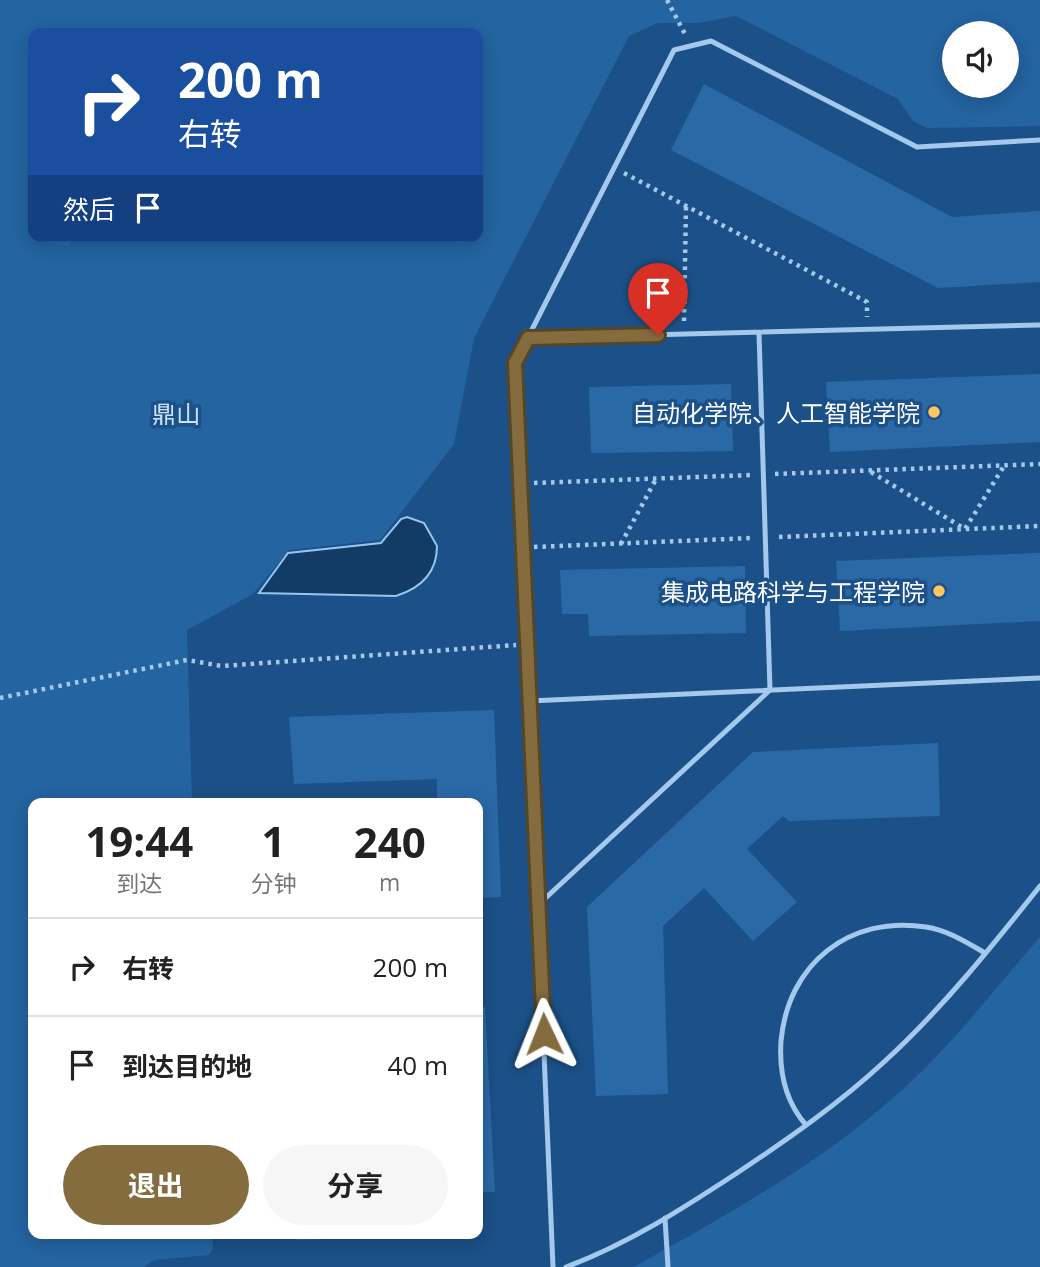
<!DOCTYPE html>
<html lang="zh">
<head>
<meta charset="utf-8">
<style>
	:root { --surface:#fff; --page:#f6f6f6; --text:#222; --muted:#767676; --line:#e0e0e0; --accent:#856c3e }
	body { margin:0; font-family:"Open Sans","Noto Sans SC",sans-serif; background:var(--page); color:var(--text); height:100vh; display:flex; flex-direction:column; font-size:26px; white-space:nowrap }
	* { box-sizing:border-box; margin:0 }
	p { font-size:23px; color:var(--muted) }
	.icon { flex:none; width:38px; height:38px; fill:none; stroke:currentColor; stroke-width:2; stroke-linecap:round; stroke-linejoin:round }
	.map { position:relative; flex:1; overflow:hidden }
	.sheet { position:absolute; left:28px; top:798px; width:455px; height:441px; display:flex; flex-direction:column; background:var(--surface); border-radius:14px; box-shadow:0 4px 18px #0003 }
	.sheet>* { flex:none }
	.hud { position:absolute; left:28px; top:28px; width:455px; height:214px; border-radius:14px; box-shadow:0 4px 18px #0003; background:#1a4fa0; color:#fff; overflow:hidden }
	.tools { position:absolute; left:942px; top:21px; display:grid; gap:14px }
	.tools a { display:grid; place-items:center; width:77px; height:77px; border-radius:50%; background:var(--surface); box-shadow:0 4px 18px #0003; font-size:35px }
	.pin { position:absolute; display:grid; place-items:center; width:60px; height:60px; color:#fff; margin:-72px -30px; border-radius:50% 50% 50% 0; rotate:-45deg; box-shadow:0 0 7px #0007 }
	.pin .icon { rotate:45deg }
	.me { position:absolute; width:77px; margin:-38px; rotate:358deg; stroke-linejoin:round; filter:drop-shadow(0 0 5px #0008) }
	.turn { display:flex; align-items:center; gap:24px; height:147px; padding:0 35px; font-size:32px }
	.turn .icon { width:91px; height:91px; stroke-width:2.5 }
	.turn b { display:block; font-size:49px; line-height:60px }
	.then { display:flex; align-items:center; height:66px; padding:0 35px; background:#0003; gap:14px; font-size:26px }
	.eta { display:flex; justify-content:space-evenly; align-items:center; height:119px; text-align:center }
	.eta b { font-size:42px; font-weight:700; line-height:49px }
	.button { display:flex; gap:14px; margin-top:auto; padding:14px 35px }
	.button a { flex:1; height:80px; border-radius:42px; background:var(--accent); color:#fff; font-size:28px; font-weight:700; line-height:80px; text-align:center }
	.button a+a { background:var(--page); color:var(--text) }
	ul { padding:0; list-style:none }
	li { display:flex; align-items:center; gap:21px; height:98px; padding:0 35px; border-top:2px solid var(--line) }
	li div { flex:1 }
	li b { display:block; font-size:26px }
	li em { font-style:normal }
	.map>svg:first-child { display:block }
	.green { fill:#2464a1; fill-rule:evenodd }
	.water { fill:#123b66; stroke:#96c5ee; stroke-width:2 }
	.building { fill:#2a69a6 }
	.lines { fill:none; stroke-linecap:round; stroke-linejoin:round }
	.path { stroke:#a4c9ec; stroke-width:4.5; stroke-dasharray:3.5 5; stroke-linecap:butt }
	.lane { stroke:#a4c9ec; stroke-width:5 }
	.route-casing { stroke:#564628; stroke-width:18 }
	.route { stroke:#856c3e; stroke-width:12 }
	.poi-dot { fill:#fec660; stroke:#1b5188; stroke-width:2.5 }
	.labels { text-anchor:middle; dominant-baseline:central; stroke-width:7; stroke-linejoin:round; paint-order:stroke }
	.poi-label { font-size:24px; fill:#fff; stroke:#1b5188; text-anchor:end }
	.park-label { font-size:24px; fill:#c9e2f9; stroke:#1b5188 }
</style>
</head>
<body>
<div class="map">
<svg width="1040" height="1267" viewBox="0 0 1040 1267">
	<rect width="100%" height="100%" fill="#1b5188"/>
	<!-- green -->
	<g class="green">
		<path d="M0,0H1040V126L927,128L913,121L898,99L736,16L698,23H658L629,36L474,338L454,444L380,540L289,550L253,594L187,630L192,803H33V1234H212L213,1248L209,1255L154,1260L144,1267H0ZM33,33H478V236H33ZM954,33H1006V86H954Z"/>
		<path d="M1040,937V1267H634C738,1209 843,1151 928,1065C968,1025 1003,979 1040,937Z"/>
	</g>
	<!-- water -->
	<path class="water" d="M407,517L424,523L437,546C437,573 421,588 396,596L259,593L288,553L381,543L401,519Z"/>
	<!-- building -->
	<g class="building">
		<polygon points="704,84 952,217 1040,211 1040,282 938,288 671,150"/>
		<polygon points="57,236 71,236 70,246 57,246"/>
		<polygon points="1040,374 1040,442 830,452 826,382"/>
		<polygon points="731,384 733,451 591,453 589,387"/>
		<polygon points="1040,553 1040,621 840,631 836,561"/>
		<polygon points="745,566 746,633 589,636 588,614 562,614 560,570"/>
		<polygon points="494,710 501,897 478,898 478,803 437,803 437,779 294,784 289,717"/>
		<polygon points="938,743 940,816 789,821 783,816 747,849 797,902 753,941 704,888 663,926 668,1094 596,1096 587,907 753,752"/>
		<polygon points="485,1007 495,1192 480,1192 481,1223 478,1223 478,1008"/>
		<polygon points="296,1234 416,1234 416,1236 297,1240"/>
	</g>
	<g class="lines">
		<!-- path -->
		<g class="path">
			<polyline points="667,0 686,36"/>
			<polyline points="624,173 867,302 867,317"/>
			<polyline points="684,321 686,206"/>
			<polyline points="871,472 965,529 1004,466"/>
			<polyline points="775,474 1040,464"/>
			<polyline points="534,483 752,475"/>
			<polyline points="779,537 1040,526"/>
			<polyline points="621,544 656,479"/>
			<polyline points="534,547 752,538"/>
			<polyline points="0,698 187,660 222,666 516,645"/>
		</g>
		<!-- lane -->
		<g class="lane">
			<polyline points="528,338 1040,325"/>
			<polyline points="529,701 1040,678"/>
			<polyline points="538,905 770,690 759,333"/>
			<path d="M806,1125C785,1101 779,1072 781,1041C788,964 849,915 926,927C947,930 966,942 985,953"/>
			<polyline points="665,1218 668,1267"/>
			<polyline points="553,1267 515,363 674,50 711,41 917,147 1040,140"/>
			<path d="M566,1267C628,1244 682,1209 737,1173C788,1139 840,1103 885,1061C941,1010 993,945 1040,886"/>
		</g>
	</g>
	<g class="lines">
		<defs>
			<polyline id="route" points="544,1034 515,363 528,338 658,335"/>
		</defs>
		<!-- route casing -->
		<use href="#route" class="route-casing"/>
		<!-- route -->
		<use href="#route" class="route"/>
	</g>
	<!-- markers -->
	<g class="poi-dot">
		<circle cx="934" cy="412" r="7"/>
		<circle cx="939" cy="591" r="7"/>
	</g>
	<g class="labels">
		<!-- poi labels -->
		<g class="poi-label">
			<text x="920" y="412">自动化学院、人工智能学院</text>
			<text x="925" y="591">集成电路科学与工程学院</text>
		</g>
		<!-- park labels -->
		<g class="park-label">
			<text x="176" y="413">鼎山</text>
		</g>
	</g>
</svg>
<div class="tools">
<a><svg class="icon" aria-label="sound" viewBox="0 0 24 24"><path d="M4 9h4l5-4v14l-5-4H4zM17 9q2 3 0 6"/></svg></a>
</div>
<div class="pin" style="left:658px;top:335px;background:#d93025"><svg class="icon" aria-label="arrive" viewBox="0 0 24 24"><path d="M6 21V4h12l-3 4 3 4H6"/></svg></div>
<svg class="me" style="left:544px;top:1034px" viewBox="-20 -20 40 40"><path d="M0-17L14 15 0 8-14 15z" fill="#856c3e" stroke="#fff" stroke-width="4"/></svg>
<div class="hud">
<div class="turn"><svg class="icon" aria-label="right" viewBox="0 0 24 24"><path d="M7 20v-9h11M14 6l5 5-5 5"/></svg><div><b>200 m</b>右转</div></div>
<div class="then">然后<svg class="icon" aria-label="arrive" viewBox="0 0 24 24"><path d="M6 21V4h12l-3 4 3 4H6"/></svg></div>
</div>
<section class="sheet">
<div class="eta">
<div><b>19:44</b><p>到达</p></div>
<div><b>1</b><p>分钟</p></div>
<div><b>240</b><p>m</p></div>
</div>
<ul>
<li><svg class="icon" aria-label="right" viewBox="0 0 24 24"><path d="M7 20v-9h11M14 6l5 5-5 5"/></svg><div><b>右转</b></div><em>200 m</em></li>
<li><svg class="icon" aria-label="arrive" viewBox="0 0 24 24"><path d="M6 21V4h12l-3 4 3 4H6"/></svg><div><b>到达目的地</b></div><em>40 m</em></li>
</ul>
<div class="button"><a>退出</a><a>分享</a></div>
</section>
</div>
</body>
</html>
